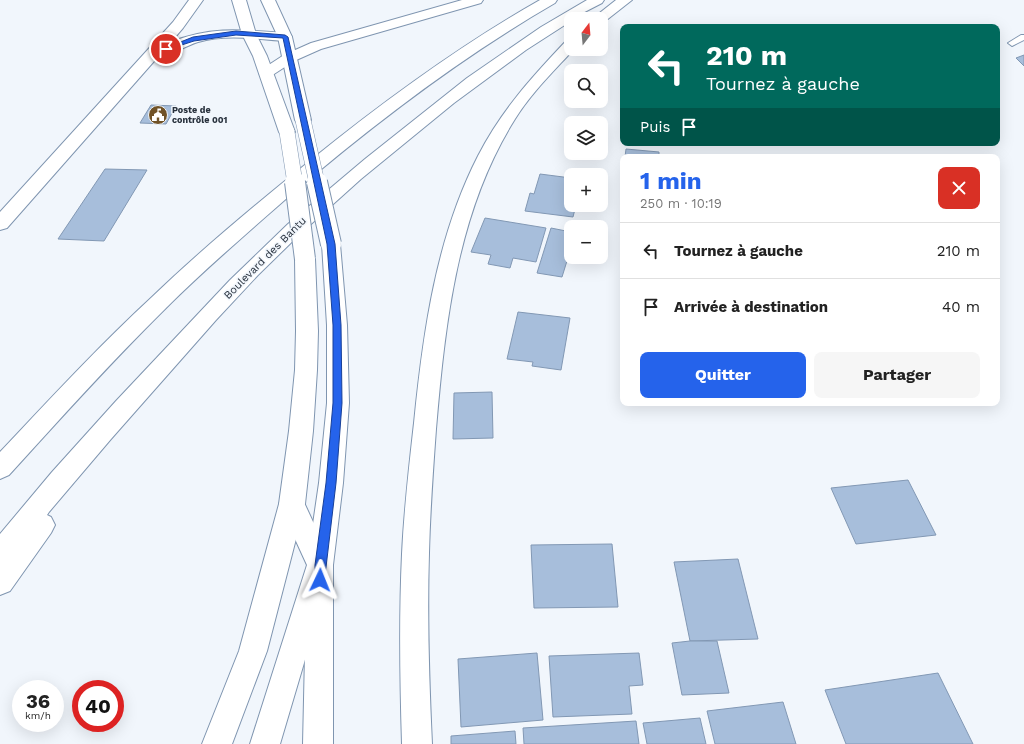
<!DOCTYPE html>
<html lang="fr">
<head>
<meta charset="utf-8">
<style>
	:root { --surface:#fff; --page:#f6f6f6; --text:#222; --muted:#767676; --line:#e0e0e0; --accent:#2563eb }
	body { margin:0; font-family:"Work Sans",sans-serif; background:var(--page); color:var(--text); height:100vh; display:flex; flex-direction:column; font-size:15px; white-space:nowrap }
	* { box-sizing:border-box; margin:0 }
	p { font-size:13px; color:var(--muted) }
	.icon { flex:none; width:22px; height:22px; fill:none; stroke:currentColor; stroke-width:2; stroke-linecap:round; stroke-linejoin:round }
	.map { position:relative; flex:1; overflow:hidden }
	.sheet { position:absolute; left:620px; top:154px; width:380px; height:252px; display:flex; flex-direction:column; background:var(--surface); border-radius:8px; box-shadow:0 4px 16px #0002 }
	.sheet>* { flex:none }
	.guide { position:absolute; left:620px; top:24px; width:380px; height:122px; border-radius:8px; box-shadow:0 4px 16px #0002; background:#00695c; color:#fff; overflow:hidden }
	.needle { width:26px; rotate:16deg }
	.fabs { position:absolute; left:564px; top:12px; display:grid; gap:8px }
	.fabs a { display:grid; place-items:center; width:44px; height:44px; border-radius:8px; background:var(--surface); box-shadow:0 4px 16px #0002; font-size:20px }
	.speed { position:absolute; left:12px; top:680px; display:flex; gap:8px; font-size:20px; font-weight:700; text-align:center }
	.speed>* { display:grid; place-content:center; width:52px; height:52px; border-radius:50%; background:var(--surface); box-shadow:0 4px 16px #0002; line-height:1 }
	.speed small { font-size:10px; font-weight:400 }
	.speed .limit { border:6px solid #d22; background:#fff; color:#111 }
	.pin { position:absolute; display:grid; place-items:center; width:34px; height:34px; color:#fff; margin:-17px; border:2px solid #fff; border-radius:50%; box-shadow:0 1px 4px #0007 }
	.me { position:absolute; width:44px; margin:-22px; rotate:2deg; stroke-linejoin:round; filter:drop-shadow(0 0 3px #0008) }
	.turn { display:flex; align-items:center; gap:14px; height:84px; padding:0 20px; font-size:18px }
	.turn .icon { width:52px; height:52px; stroke-width:2.5 }
	.turn b { display:block; font-size:28px; line-height:34px }
	.then { display:flex; align-items:center; height:38px; padding:0 20px; background:#0003; gap:8px; font-size:15px }
	.round { display:grid; place-items:center; flex:none; width:42px; height:42px; border-radius:8px; background:var(--page) }
	.overview { display:flex; align-items:center; justify-content:space-between; height:68px; padding:0 20px }
	h1 { font-size:24px; font-weight:700; line-height:30px; color:var(--accent) }
	.cta { display:flex; gap:8px; margin-top:auto; padding:8px 20px }
	.cta a { flex:1; height:46px; border-radius:8px; background:var(--accent); color:#fff; font-size:16px; font-weight:700; line-height:46px; text-align:center }
	.cta a+a { background:var(--page); color:var(--text) }
	ul { padding:0; list-style:none }
	li { display:flex; align-items:center; gap:12px; height:56px; padding:0 20px; border-top:1px solid var(--line) }
	li div { flex:1 }
	li b { display:block; font-size:15px }
	li em { font-style:normal }
	.map>svg:first-child { display:block }
	.building { fill:#a7bedb; stroke:#8298b4 }
	.lines { fill:none; stroke-linecap:round; stroke-linejoin:round }
	.service-casing { stroke:#7f95b0; stroke-width:2 }
	.tertiary-casing { stroke:#7f95b0; stroke-width:2 }
	.primary-casing { stroke:#7f95b0; stroke-width:2 }
	.trunk-casing { stroke:#7f95b0; stroke-width:2 }
	.service { fill:#fff; fill-rule:evenodd }
	.tertiary { fill:#fff; fill-rule:evenodd }
	.primary { fill:#fff; fill-rule:evenodd }
	.trunk { fill:#fff; fill-rule:evenodd }
	.primary-bridge-far1-casing { stroke:#7f95b0; stroke-width:16; stroke-linecap:butt }
	.primary-bridge-casing { stroke:#7f95b0; stroke-width:22; stroke-linecap:butt }
	.primary-bridge-far1 { stroke:#fff; stroke-width:15 }
	.primary-bridge { stroke:#fff; stroke-width:20 }
	.route { fill:#2563eb; stroke:#184099 }
	.labels { text-anchor:middle; dominant-baseline:central; stroke-width:3; stroke-linejoin:round; paint-order:stroke }
	.far-poi-label { font-size:9px; font-weight:bold; fill:#28313d; stroke:#f1f6fc; text-anchor:start }
	.street-label { font-size:11px; fill:#28313d; stroke:#f1f6fc }
</style>
</head>
<body>
<div class="map">
<svg width="1024" height="744" viewBox="0 0 1024 744">
	<rect width="100%" height="100%" fill="#f1f6fc"/>
	<!-- building -->
	<g class="building">
		<polygon points="1024,55 1024,66 1016,58"/>
		<polygon points="151,105 176,106 166,124 140,123"/>
		<polygon points="626,149 659,152 659,157 625,157"/>
		<polygon points="105,169 147,170 104,241 58,239"/>
		<polygon points="540,174 571,178 571,205 576,205 573,217 525,211 530,193 534,194"/>
		<polygon points="485,218 546,228 536,262 513,258 510,268 488,264 491,255 471,252"/>
		<polygon points="551,228 571,232 571,248 562,277 537,273"/>
		<polygon points="518,312 570,318 561,370 532,366 533,362 507,359"/>
		<polygon points="492,392 493,438 453,439 454,393"/>
		<polygon points="908,480 936,535 856,544 831,488"/>
		<polygon points="612,544 618,607 534,608 531,545"/>
		<polygon points="738,559 758,639 690,641 674,562"/>
		<polygon points="690,641 717,641 729,693 682,695 672,643"/>
		<polygon points="537,653 543,720 461,727 458,659"/>
		<polygon points="639,653 643,685 629,686 632,714 553,717 549,656"/>
		<polygon points="938,673 973,744 846,744 825,690"/>
		<polygon points="783,702 796,744 715,744 707,711"/>
		<polygon points="700,718 706,744 647,744 643,723"/>
		<polygon points="636,721 639,744 524,744 523,728"/>
		<polygon points="515,731 516,744 451,744 451,736"/>
	</g>
	<g class="lines">
		<defs>
			<polygon id="service" points="1021,35 1024,35 1024,40 1012,46 1008,43"/>
			<polygon id="tertiary" points="292,493 301,496 333,565 333,744 303,744 307,565 279,504 283,496"/>
			<g id="primary">
				<polygon points="232,0 246,0 256,34 267,56 295,132 293,135 287,137 281,135 279,132 253,56 242,34"/>
				<polygon points="261,0 275,0 292,37 311,120 309,123 303,125 297,123 295,120 278,37"/>
				<polygon points="331,238 338,239 340,244 347,325 349,403 343,483 333,565 280,744 250,744 307,565 319,483 327,403 327,325 322,244 324,239"/>
				<polygon points="305,252 312,254 315,259 318,331 317,370 313,431 305,504 267,651 232,744 202,744 239,651 279,504 289,431 295,370 296,331 295,259 298,254"/>
			</g>
			<g id="trunk">
				<path d="M189,0H203L183,28L171,42C212,26 242,30 285,33L290,34L292,37L290,40L285,41C256,39 227,34 198,42C187,45 164,59 156,59L7,228L0,230V212L173,22Z"/>
				<polygon points="462,0 483,0 481,3 321,49 294,61 271,76 266,77 261,76 259,73 261,70 284,55 311,43"/>
				<path d="M540,0H557L555,3C458,59 371,126 287,198C246,234 204,270 166,308C111,362 60,419 9,475L0,479V452C50,399 99,346 152,297C202,249 256,204 311,160C384,101 459,46 540,0Z"/>
				<polygon points="587,0 604,0 602,3 571,19 571,21 526,50 454,103 361,179 301,233 258,275 216,320 111,439 49,512 47,515 51,517 55,525 51,533 10,591 0,595 0,534 52,472 116,401 230,280 288,224 365,159 467,78 541,27"/>
				<polygon points="616,0 632,0 604,22 601,23 601,19 592,19"/>
				<path d="M571,40V49H574C554,71 531,93 515,119C457,211 445,323 436,429C433,470 430,512 429,553C427,617 429,680 432,744H402C400,680 399,617 402,554C404,510 409,467 414,423C423,333 436,238 478,156C501,111 531,78 566,41Z"/>
			</g>
		</defs>
		<!-- service casing -->
		<use href="#service" class="service-casing"/>
		<!-- tertiary casing -->
		<use href="#tertiary" class="tertiary-casing"/>
		<!-- primary casing -->
		<use href="#primary" class="primary-casing"/>
		<!-- trunk casing -->
		<use href="#trunk" class="trunk-casing"/>
		<!-- service -->
		<use href="#service" class="service"/>
		<!-- tertiary -->
		<use href="#tertiary" class="tertiary"/>
		<!-- primary -->
		<use href="#primary" class="primary"/>
		<!-- trunk -->
		<use href="#trunk" class="trunk"/>
		<defs>
			<g id="primary-bridge-far1">
				<polyline points="303,120 317,183"/>
				<polyline points="287,132 295,183"/>
			</g>
			<g id="primary-bridge">
				<polyline points="295,182 305,259"/>
				<polyline points="317,182 331,244"/>
			</g>
		</defs>
		<!-- primary-bridge-far1 casing -->
		<use href="#primary-bridge-far1" class="primary-bridge-far1-casing"/>
		<!-- primary-bridge casing -->
		<use href="#primary-bridge" class="primary-bridge-casing"/>
		<!-- primary-bridge-far1 -->
		<use href="#primary-bridge-far1" class="primary-bridge-far1"/>
		<!-- primary-bridge -->
		<use href="#primary-bridge" class="primary-bridge"/>
	</g>
	<!-- route -->
	<polygon class="route" points="236,31 285,35 288,37 335,244 341,325 342,403 336,483 324,584 320,585 316,584 315,580 315,565 326,483 333,403 333,325 327,244 283,38 236,35 194,41 166,50 163,49 193,37"/>
	<!-- icons -->
	<defs>
		<symbol id="civic-disc" viewBox="-11 -11 22 22"><circle r="9.5" fill="#705227" stroke="#f1f6fc"/><path d="M-.6-6.5H3V-4.5H.6V-3L4-1V1h2V6H-6V1h2V-1L-.6-3ZM-1.2 2.5V6h2.4V2.5Z" fill="#fff"/></symbol>
	</defs>
	<g fill-rule="evenodd">
		<use href="#civic-disc" x="147" y="104" width="22" height="22"/>
	</g>
	<g class="labels">
		<!-- far-poi labels -->
		<g class="far-poi-label">
			<text x="172" y="110">Poste de<tspan x="172" dy="10">contrôle 001</tspan></text>
		</g>
		<!-- street labels -->
		<g class="street-label">
			<text transform="translate(265 258) rotate(-45)">Boulevard des Bantu</text>
		</g>
	</g>
</svg>
<div class="fabs">
<a><svg class="needle" viewBox="-14 -14 28 28"><path d="M0-13l5 13h-10z" fill="#e53935"/><path d="M0 13l5-13h-10z" fill="#767676"/></svg></a>
<a><svg class="icon" aria-label="search" viewBox="0 0 24 24"><circle cx="10" cy="10" r="6"/><path d="M15 15l6 6"/></svg></a>
<a><svg class="icon" aria-label="layers" viewBox="0 0 24 24"><path d="M12 4l9 5-9 5-9-5zM3 14l9 5 9-5"/></svg></a>
<a>+</a>
<a>−</a>
</div>
<div class="speed"><div>36<small>km/h</small></div><div class="limit">40</div></div>
<div class="pin" style="left:166px;top:49px;background:#d93025"><svg class="icon" aria-label="arrive" viewBox="0 0 24 24"><path d="M6 21V4h12l-3 4 3 4H6"/></svg></div>
<svg class="me" style="left:320px;top:580px" viewBox="-20 -20 40 40"><path d="M0-17L14 15 0 8-14 15z" fill="#2563eb" stroke="#fff" stroke-width="4"/></svg>
<div class="guide">
<div class="turn"><svg class="icon" aria-label="left" viewBox="0 0 24 24"><path d="M17 20v-9H6M10 6l-5 5 5 5"/></svg><div><b>210 m</b>Tournez à gauche</div></div>
<div class="then">Puis<svg class="icon" aria-label="arrive" viewBox="0 0 24 24"><path d="M6 21V4h12l-3 4 3 4H6"/></svg></div>
</div>
<section class="sheet">
<div class="overview"><div><h1>1 min</h1><p>250 m · 10:19</p></div><a class="round" style="background:#d93025;color:#fff"><svg class="icon" aria-label="close" viewBox="0 0 24 24"><path d="M6 6l12 12M18 6L6 18"/></svg></a></div>
<ul>
<li><svg class="icon" aria-label="left" viewBox="0 0 24 24"><path d="M17 20v-9H6M10 6l-5 5 5 5"/></svg><div><b>Tournez à gauche</b></div><em>210 m</em></li>
<li><svg class="icon" aria-label="arrive" viewBox="0 0 24 24"><path d="M6 21V4h12l-3 4 3 4H6"/></svg><div><b>Arrivée à destination</b></div><em>40 m</em></li>
</ul>
<div class="cta"><a>Quitter</a><a>Partager</a></div>
</section>
</div>
</body>
</html>
